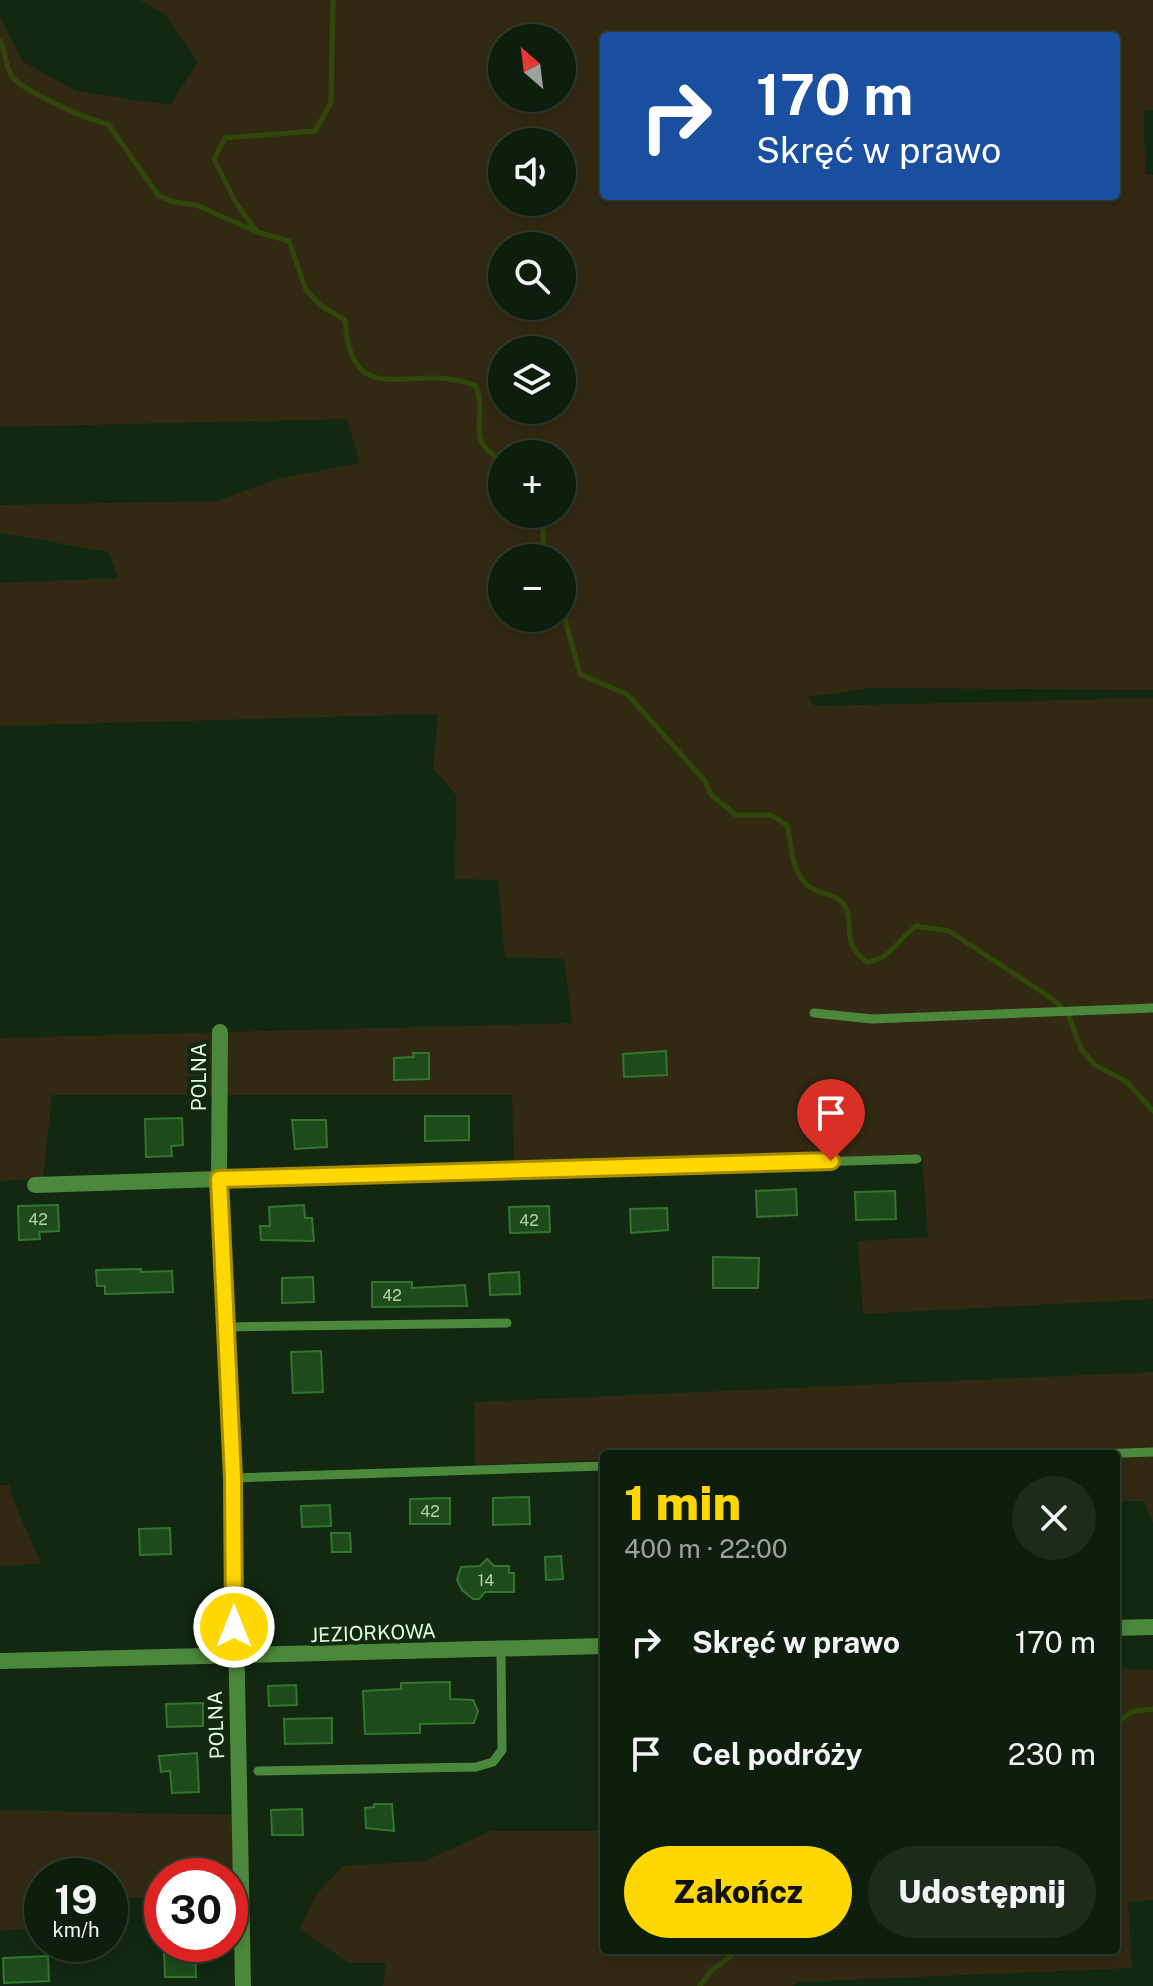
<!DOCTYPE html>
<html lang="pl">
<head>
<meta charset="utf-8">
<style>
	:root { --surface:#0e1e0c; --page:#1c2b1a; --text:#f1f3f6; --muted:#9ba29d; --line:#2e3c2d; --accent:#ffd703 }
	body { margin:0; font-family:"Public Sans",sans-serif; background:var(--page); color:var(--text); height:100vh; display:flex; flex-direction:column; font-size:30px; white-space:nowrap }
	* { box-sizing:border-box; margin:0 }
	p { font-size:26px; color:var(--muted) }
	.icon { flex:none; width:44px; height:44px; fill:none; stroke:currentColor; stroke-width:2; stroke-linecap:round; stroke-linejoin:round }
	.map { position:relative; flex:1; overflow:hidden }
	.side { position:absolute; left:600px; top:1450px; width:520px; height:504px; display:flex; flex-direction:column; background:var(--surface); border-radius:8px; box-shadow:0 4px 12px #0003,0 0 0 2px var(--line) }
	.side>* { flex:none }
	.top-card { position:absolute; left:600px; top:32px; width:520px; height:168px; border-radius:8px; box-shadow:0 4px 12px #0003,0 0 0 2px var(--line); background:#1a4fa0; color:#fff; overflow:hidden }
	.needle { width:52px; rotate:332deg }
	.tools { position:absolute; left:488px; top:24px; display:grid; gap:16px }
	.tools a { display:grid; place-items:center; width:88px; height:88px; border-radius:50%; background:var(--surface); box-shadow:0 4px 12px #0003,0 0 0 2px var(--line); font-size:40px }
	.speed { position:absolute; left:24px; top:1858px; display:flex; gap:16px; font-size:40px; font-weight:700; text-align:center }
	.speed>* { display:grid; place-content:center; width:104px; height:104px; border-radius:50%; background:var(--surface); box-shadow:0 4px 12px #0003,0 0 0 2px var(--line); line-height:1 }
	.speed small { font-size:20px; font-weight:400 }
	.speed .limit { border:12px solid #d22; background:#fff; color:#111 }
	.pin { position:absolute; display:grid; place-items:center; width:68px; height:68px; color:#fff; margin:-82px -34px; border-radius:50% 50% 50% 0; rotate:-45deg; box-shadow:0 0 8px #0007 }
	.pin .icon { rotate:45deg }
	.me { position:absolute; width:88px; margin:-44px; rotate:0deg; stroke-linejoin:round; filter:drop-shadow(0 0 6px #0008) }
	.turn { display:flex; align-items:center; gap:28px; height:168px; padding:0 24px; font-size:36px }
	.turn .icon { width:104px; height:104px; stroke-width:2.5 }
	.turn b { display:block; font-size:56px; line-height:68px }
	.round { display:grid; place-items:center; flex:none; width:84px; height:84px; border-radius:42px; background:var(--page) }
	.overview { display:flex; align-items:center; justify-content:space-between; height:136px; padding:0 24px }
	h1 { font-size:48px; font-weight:800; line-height:60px; color:var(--accent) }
	.action { display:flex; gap:16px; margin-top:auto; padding:16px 24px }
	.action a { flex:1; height:92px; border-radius:48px; background:var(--accent); color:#111; font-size:32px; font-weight:800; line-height:92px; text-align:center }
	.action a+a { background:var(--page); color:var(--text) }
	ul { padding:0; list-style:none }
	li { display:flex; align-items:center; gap:24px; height:112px; padding:0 24px }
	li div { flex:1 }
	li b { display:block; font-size:30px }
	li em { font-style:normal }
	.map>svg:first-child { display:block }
	.green { fill:#322913; fill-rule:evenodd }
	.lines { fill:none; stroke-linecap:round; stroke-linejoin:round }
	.stream { stroke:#30470a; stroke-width:5 }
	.building { fill:#1e4a1c; stroke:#32762e; stroke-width:2 }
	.service { stroke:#4c883b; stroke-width:9 }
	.minor { stroke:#4c883b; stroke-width:16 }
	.route-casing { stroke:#a68c02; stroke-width:20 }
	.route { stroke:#ffd703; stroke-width:14 }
	.labels { text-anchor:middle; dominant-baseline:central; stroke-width:8; stroke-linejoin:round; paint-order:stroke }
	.number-label { font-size:16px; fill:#add2a8 }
	.street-label { font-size:20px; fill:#ddffd7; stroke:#122810 }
</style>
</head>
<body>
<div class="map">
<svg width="1153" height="1986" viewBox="0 0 1153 1986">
	<rect width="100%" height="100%" fill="#122810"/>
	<!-- green -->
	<g class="green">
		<path d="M139,0H1153V110L1144,111L1145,174L1153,175V690L872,688L808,697L815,706L1153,698V1299L863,1314L858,1241L928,1237L922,1156L514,1164L512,1095H52L43,1178L0,1181V1038L572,1023L564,959L505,957L498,880L455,879L456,795L433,768L438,714L0,726V583L118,578L109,552L0,533V505L217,501L277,479L360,463L347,419L0,427V17L22,61L75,91L170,105L198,62L165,14ZM604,36H1116V196H604ZM502,38H562V98H502ZM502,142H562V202H502ZM502,246H562V306H502ZM502,350H562V410H502ZM502,454H562V514H502ZM502,558H562V618H502Z"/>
		<polygon points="1153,1372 1153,1523 1144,1501 1116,1501 1116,1454 949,1454 948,1448 779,1454 604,1454 604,1460 475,1465 474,1402"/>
		<polygon points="0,1485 11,1485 10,1492 41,1564 0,1566"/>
		<polygon points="1116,1668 1153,1670 1153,1900 1128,1902 1132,1968 799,1982 792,1986 383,1986 386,1963 348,1963 300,1928 316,1895 343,1866 425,1861 490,1831 604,1831 604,1950 1116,1950"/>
		<polygon points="0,1810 234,1815 235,1895 230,1895 230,1876 162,1876 162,1897 110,1898 110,1876 42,1876 42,1927 0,1931"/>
	</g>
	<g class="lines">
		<!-- stream -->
		<g class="stream">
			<path d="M0,41C6,51 5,67 12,77C25,92 88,120 108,124L159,196L174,202L196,205L257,232L289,241L306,290L320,305L345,320C351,417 412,359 476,386C489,419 462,438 502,461"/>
			<polyline points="257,232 236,203 214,159 225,138 315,131 331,103 333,0"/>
			<polyline points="542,514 544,558"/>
			<path d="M562,608L580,674L628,695L705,781L711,795L736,815H771L787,825C792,846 790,868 807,885C817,895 838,893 845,906C856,928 839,941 867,962C893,958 896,940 916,926L949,931L1054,1000L1068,1014L1081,1049L1095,1065L1127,1082L1153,1111"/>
			<polyline points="1116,1724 1131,1712 1153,1709"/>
			<polyline points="700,1986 711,1971 739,1950"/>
		</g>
	</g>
	<!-- building -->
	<g class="building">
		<polygon points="666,1051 667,1075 624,1077 623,1054"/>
		<polygon points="413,1053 429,1053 429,1079 394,1080 394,1058 414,1057"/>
		<polygon points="425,1116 469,1116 469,1140 425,1141"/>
		<polygon points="182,1118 183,1145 171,1146 172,1156 146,1157 145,1119"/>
		<polygon points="292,1120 326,1120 327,1147 295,1149"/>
		<polygon points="796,1189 797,1215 757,1217 756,1191"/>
		<polygon points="895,1191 896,1219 856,1220 855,1192"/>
		<polygon points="58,1205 59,1231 39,1232 40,1239 19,1240 18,1206"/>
		<polygon points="304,1205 305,1218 312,1218 314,1241 261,1240 260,1226 270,1226 269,1207"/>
		<polygon points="549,1206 550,1232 510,1233 509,1207"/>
		<polygon points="667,1208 668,1230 631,1233 630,1209"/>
		<polygon points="713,1257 759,1258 758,1288 713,1288"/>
		<polygon points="141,1269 141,1272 172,1271 173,1292 105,1294 105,1286 97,1286 96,1270"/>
		<polygon points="519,1272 520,1294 490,1295 489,1274"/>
		<polygon points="313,1277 314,1302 282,1303 282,1278"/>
		<polygon points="372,1282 412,1282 412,1288 465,1285 467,1306 372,1307"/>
		<polygon points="321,1351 323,1392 293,1393 291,1352"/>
		<polygon points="529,1497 530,1524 493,1525 493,1498"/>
		<polygon points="450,1498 450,1524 410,1524 410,1499"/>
		<polygon points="330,1505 331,1526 302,1527 301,1506"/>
		<polygon points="170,1528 171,1554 140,1555 139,1529"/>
		<polygon points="331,1533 350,1533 351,1552 332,1552"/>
		<polygon points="561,1556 563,1579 546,1580 545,1557"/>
		<polygon points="487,1559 494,1566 509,1566 509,1573 514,1573 514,1592 485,1592 479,1599 473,1599 462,1590 457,1580 461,1567 480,1566"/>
		<polygon points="450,1682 450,1699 473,1700 478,1711 474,1723 420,1724 420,1733 365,1734 363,1691 401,1689 401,1683"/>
		<polygon points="296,1685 297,1705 269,1706 268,1686"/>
		<polygon points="203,1703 203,1726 167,1727 166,1704"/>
		<polygon points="332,1718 332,1743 285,1744 284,1719"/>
		<polygon points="197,1753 199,1792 172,1793 170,1771 161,1772 159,1756"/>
		<polygon points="374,1804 392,1804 394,1831 366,1828 365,1808 374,1807"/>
		<polygon points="302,1809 303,1835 272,1835 271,1810"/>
		<polygon points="195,1951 196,1977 165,1977 164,1952"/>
		<polygon points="48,1956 49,1981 4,1983 3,1958"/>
	</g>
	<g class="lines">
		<!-- service -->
		<g class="service">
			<polyline points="814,1013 872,1019 1153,1008"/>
			<polyline points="219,1179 917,1159"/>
			<polyline points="225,1327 507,1323"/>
			<polyline points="1097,1454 1153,1452"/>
			<polyline points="233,1478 604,1466"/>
			<polyline points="258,1771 476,1767 493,1762 502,1750 501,1649"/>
		</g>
		<!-- minor -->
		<g class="minor">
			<polyline points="220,1032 219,1179 233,1478 243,1986"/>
			<polyline points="35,1185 219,1179"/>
			<polyline points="1116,1628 1153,1627"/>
			<polyline points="0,1661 604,1646"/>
		</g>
	</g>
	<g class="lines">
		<defs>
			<polyline id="route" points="234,1627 233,1478 219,1179 831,1161"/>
		</defs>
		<!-- route casing -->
		<use href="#route" class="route-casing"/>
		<!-- route -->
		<use href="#route" class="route"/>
	</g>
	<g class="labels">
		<!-- number labels -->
		<g class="number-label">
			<text x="38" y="1219">42</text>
			<text x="529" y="1220">42</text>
			<text x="392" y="1295">42</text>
			<text x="430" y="1511">42</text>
			<text x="486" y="1580">14</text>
		</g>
		<!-- street labels -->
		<g class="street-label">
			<text transform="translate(199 1077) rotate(-90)">POLNA</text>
			<text transform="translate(373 1633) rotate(-2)">JEZIORKOWA</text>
			<text transform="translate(216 1725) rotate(-92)">POLNA</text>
		</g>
	</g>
</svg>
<div class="tools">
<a><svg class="needle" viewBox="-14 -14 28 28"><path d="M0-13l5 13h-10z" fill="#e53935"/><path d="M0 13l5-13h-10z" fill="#9ba29d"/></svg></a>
<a><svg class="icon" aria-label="sound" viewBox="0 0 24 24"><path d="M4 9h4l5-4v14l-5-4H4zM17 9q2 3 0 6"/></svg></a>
<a><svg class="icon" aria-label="search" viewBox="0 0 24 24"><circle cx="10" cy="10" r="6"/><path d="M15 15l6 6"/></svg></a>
<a><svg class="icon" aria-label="layers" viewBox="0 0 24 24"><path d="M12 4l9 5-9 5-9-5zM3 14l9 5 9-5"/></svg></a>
<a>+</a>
<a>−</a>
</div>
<div class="speed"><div>19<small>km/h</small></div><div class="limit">30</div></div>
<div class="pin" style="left:831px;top:1161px;background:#d93025"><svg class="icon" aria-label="arrive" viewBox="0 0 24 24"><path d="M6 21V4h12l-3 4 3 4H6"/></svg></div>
<svg class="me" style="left:234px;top:1627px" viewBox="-20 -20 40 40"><circle r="17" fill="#ffd703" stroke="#fff" stroke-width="3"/><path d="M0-11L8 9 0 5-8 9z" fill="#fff"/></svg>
<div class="top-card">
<div class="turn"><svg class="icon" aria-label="right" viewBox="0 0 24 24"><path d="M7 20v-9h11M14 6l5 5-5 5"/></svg><div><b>170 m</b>Skręć w prawo</div></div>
</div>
<section class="side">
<div class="overview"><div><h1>1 min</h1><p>400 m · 22:00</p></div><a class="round"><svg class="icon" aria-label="close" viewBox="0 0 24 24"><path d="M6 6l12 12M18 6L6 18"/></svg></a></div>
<ul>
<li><svg class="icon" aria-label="right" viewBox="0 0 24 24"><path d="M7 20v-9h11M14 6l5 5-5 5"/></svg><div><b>Skręć w prawo</b></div><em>170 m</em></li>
<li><svg class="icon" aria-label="arrive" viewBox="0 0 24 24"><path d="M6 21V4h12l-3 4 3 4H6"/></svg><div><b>Cel podróży</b></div><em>230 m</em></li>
</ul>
<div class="action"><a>Zakończ</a><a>Udostępnij</a></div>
</section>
</div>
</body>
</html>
